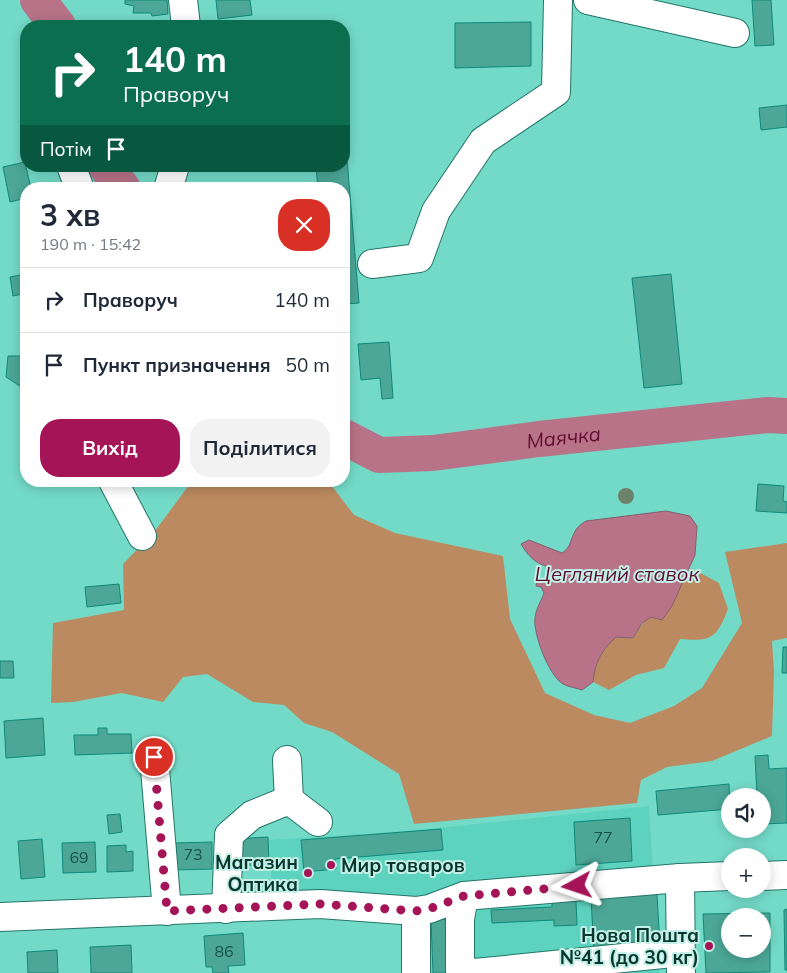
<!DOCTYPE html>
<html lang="uk">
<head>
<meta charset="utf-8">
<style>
	:root { --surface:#fff; --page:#f2f2f3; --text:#1f2937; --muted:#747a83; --line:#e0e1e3; --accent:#a41456 }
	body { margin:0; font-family:Mulish,sans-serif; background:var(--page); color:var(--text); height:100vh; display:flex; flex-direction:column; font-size:19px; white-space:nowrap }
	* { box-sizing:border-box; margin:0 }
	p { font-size:16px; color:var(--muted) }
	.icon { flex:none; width:28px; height:28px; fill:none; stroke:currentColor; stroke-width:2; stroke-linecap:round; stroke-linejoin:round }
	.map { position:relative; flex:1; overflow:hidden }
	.details { position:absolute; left:20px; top:182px; width:330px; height:305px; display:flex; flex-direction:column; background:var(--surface); border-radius:20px; box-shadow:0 2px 12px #0003 }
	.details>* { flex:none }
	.top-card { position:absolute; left:20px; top:20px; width:330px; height:152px; border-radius:20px; box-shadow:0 2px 12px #0003; background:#0b6e4f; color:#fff; overflow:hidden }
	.buttons { position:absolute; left:721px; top:788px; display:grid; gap:10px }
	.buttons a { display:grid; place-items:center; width:50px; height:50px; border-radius:50%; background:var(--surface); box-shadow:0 2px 12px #0003; font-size:25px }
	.pin { position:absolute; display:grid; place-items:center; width:42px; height:42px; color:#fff; margin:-21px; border:2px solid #fff; border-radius:50%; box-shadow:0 1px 5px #0007 }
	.me { position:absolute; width:55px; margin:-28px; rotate:265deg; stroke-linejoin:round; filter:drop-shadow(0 0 4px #0008) }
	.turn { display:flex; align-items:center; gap:18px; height:105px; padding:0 20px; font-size:22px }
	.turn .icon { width:65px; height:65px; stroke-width:2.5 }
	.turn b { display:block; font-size:35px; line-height:42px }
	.then { display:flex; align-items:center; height:48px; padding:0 20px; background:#0003; gap:10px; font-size:19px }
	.round { display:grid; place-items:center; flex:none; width:52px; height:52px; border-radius:20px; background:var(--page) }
	.summary { display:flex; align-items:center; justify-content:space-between; height:85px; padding:0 20px }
	h1 { font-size:30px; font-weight:700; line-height:38px }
	.button { display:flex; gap:10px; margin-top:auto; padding:10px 20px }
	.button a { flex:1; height:58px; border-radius:20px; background:var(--accent); color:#fff; font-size:20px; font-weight:700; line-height:58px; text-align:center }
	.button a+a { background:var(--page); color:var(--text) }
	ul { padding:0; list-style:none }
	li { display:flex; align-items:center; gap:15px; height:65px; padding:0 20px; border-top:1px solid var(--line) }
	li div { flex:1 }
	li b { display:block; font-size:19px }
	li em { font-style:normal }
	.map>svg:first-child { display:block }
	.built { fill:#5dd2be }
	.green { fill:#bc8a60 }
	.water { fill:#b87388; stroke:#83616d }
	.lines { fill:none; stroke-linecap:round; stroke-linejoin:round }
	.river { stroke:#b87388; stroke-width:36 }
	.building { fill:#4ca797; stroke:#0f8979; fill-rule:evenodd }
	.minor-casing { stroke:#237569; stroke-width:30 }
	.minor { stroke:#fff; stroke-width:28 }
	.tree { fill:#6b8469 }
	.route { stroke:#a41456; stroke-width:9; stroke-dasharray:0 16.2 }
	.poi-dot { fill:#a41456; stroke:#c2f0e6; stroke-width:2 }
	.labels { text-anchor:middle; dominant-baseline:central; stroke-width:4; stroke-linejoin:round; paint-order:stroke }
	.number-label { font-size:16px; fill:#185249 }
	.poi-label { font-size:19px; font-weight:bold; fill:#07362f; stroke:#c2f0e6; text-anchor:end }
	.water-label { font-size:20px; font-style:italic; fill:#610c31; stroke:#c2f0e6 }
</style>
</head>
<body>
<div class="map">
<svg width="787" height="973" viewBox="0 0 787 973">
	<rect width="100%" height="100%" fill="#74dac8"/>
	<!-- built -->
	<polygon class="built" points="649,806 659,973 419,973 415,910 273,910 269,840 409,831"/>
	<!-- green -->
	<g class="green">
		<polygon points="192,481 328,481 354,515 395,533 503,556 510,619 545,693 594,715 630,723 674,706 702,688 742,623 725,552 787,543 787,638 772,641 774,671 772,736 712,761 667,767 641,780 637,803 414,824 399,774 332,732 304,723 284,705 253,702 207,674 183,677 163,702 122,693 73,702 51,703 53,623 124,610 123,564 155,531"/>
		<path d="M691,568L719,583L728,609C717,638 711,642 680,639L664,668L636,675L609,690L593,682C595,661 601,651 616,637L633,638C648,612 675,594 691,568Z"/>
	</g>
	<!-- water -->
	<path class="water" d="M666,511L690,516L697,526L695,555L672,606L662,620L651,617L642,623L633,638L616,637C601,651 595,662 593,682L582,690C577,688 568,687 563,684C549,676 533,634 535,618C536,608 541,602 544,593L541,587L536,586L537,581L545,578L548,572L546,566C534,563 527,554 521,544L529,540L562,553C575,545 568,531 586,521Z"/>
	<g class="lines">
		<!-- river -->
		<g class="river">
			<polyline points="38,0 58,26"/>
			<polyline points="106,166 123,189"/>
			<path id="s1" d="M344,437L379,455L433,453L539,439L768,415L787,416"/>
		</g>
	</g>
	<!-- building -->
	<g class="building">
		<polygon points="125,0 167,0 168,14 152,16 151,13 133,13 134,6 125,4"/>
		<polygon points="216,0 250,0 252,15 218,19"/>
		<polygon points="752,0 771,0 774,45 755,46"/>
		<polygon points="531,22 531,66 455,68 455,23"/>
		<polygon points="787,105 787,127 761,130 759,108"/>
		<polygon points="344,123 359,303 344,304 344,189 318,189 316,166 344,166"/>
		<polygon points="25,162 31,189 26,189 26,198 10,202 3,167"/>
		<polygon points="26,274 26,316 25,316 22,294 13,296 10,277"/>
		<polygon points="671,274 682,384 644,388 632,278"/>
		<polygon points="389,342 393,398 382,399 380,378 361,380 358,344"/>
		<polygon points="8,356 26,356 26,390 6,377"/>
		<polygon points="758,484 784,486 783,501 787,502 787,513 756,511"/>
		<polygon points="119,584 121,603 87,607 85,587"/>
		<polygon points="783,647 787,647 787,673 782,673"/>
		<polygon points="0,661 13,661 14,678 0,678"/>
		<polygon points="43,718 45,755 6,758 4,721"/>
		<polygon points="98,728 107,728 107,734 131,734 132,753 75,755 74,735 98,735"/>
		<polygon points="768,755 769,769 787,768 787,823 762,824 762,796 757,796 755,756"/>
		<polygon points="729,784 730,809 658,815 656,791"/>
		<polygon points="120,814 122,832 109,834 107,815"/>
		<polygon points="630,818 632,861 576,865 574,822"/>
		<polygon points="441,829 443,850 335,859 336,869 304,872 301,840"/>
		<polygon points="268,837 269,864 235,866 234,839"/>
		<polygon points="42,839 45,877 21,879 18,841"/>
		<polygon points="95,842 96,872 63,873 62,843"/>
		<polygon points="212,842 212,869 174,870 174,843"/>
		<polygon points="126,845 126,852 133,851 133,871 107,872 107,846"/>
		<polygon points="657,894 660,946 594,953 591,898"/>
		<polygon points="576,901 577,925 554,926 554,920 492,923 491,910 552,907 552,902"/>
		<polygon points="787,909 787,970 785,970 784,910"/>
		<path d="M770,913V972L706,973L703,914ZM730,916H762V949H730Z"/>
		<polygon points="450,919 453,973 433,973 431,920"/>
		<polygon points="243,933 245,965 228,966 229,973 213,973 212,967 206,967 204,936"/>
		<polygon points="131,945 132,973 91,973 90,947"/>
		<polygon points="57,950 58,973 28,973 27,952"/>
	</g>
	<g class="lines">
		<defs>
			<g id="minor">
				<polyline points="183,0 186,26"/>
				<polyline points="588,0 735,33"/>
				<polyline points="71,166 80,189"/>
				<polyline points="168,189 175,166"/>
				<polyline points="372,264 419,258 436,211 483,141 556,92 558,0"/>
				<polyline points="113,481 142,536"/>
				<polyline points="154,757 167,911"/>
				<polyline points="287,760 289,800"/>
				<polyline points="762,876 787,875"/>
				<polyline points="680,878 681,973"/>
				<polyline points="464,896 460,919 460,970 475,973 663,954 680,947"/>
				<polyline points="226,909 229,835 252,815 289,800 318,822"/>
				<polyline points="416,911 416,973"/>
				<polyline points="0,917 320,904 416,911 429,909 464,896 680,878 730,876"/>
			</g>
		</defs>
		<!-- minor casing -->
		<use href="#minor" class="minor-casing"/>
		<!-- minor -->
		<use href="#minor" class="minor"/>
	</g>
	<!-- trees -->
	<circle class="tree" cx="626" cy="496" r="8"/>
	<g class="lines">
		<!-- route -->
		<polyline class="route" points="154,757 167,911 320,904 416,911 429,909 464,896 577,886"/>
	</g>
	<!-- markers -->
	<g class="poi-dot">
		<circle cx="331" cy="865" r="5"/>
		<circle cx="308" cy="873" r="5"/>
		<circle cx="709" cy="946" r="5"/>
	</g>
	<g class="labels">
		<!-- number labels -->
		<g class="number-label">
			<text x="603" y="837">77</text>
			<text x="193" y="854">73</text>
			<text x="79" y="857">69</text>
			<text x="224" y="951">86</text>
		</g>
		<!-- poi labels -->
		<g class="poi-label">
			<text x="298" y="862">Магазин<tspan x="298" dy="22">Оптика</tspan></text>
			<text x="341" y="865" text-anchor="start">Мир товаров</text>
			<text x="699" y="935">Нова Пошта<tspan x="699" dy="22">№41 (до 30 кг)</tspan></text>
		</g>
		<!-- water labels -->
		<g class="water-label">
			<text stroke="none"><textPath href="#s1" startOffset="225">Маячка</textPath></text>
			<text x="617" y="573">Цегляний ставок</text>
		</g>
	</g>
</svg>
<div class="buttons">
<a><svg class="icon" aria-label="sound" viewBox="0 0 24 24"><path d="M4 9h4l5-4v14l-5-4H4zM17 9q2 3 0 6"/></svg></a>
<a>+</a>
<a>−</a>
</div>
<div class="pin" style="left:154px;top:757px;background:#d93025"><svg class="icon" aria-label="arrive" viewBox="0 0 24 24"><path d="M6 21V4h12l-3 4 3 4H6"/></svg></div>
<svg class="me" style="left:577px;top:886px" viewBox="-20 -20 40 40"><path d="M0-17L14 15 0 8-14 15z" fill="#a41456" stroke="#fff" stroke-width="4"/></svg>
<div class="top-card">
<div class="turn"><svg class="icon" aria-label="right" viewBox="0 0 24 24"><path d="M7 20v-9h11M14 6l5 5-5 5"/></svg><div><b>140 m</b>Праворуч</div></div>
<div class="then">Потім<svg class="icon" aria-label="arrive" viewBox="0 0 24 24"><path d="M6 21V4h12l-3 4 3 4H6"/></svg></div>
</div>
<section class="details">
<div class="summary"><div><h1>3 хв</h1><p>190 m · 15:42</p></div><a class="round" style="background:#d93025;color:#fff"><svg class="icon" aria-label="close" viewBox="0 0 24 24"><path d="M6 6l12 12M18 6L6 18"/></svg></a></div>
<ul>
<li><svg class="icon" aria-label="right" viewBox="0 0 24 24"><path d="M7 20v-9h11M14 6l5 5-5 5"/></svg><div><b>Праворуч</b></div><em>140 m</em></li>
<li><svg class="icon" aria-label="arrive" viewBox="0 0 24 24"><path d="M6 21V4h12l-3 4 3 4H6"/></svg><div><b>Пункт призначення</b></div><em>50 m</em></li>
</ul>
<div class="button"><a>Вихід</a><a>Поділитися</a></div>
</section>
</div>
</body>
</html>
